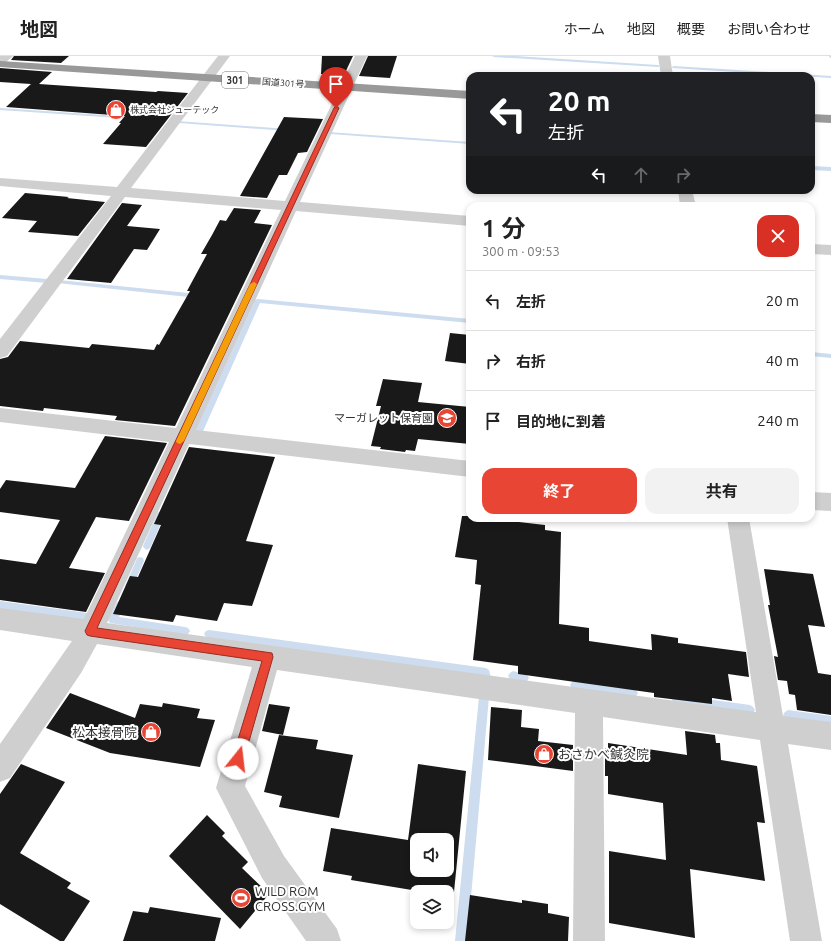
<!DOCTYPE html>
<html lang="ja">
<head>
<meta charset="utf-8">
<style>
	:root { --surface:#fff; --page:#f2f2f2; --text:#222; --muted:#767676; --line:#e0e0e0; --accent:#e94534 }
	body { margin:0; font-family:Ubuntu,"Noto Sans JP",sans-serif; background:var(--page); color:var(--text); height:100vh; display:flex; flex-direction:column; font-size:15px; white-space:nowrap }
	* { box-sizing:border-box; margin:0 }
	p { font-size:13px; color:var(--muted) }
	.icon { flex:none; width:22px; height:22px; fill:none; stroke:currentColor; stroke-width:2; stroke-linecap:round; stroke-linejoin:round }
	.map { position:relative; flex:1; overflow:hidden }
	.panel { position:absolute; left:466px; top:146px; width:349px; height:320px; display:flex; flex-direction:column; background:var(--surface); border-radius:12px; box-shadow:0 2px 6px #0003 }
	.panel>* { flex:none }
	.hud { position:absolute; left:466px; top:16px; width:349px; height:122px; border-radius:12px; box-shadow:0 2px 6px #0003; background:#202124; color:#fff; overflow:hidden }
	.tools { position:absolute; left:410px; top:777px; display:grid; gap:8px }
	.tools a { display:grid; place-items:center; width:44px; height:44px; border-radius:8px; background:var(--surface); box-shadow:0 2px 6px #0003; font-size:20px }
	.pin { position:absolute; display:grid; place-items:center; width:34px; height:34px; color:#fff; margin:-41px -17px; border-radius:50% 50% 50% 0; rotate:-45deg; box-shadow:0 0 4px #0007 }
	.pin .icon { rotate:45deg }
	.me { position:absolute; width:44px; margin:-22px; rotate:16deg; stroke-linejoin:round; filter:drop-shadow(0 0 3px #0008) }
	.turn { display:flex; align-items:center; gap:14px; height:84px; padding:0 16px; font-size:18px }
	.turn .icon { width:52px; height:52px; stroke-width:2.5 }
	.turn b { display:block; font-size:28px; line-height:34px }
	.lanes { display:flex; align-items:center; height:38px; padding:0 16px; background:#0003; justify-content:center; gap:20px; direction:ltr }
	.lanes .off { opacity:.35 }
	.round { display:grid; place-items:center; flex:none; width:42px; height:42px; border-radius:12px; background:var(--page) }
	.headline { display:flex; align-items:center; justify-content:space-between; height:68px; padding:0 16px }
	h1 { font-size:24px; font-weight:700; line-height:30px }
	.button { display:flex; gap:8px; margin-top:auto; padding:8px 16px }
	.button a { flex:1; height:46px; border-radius:12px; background:var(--accent); color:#fff; font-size:16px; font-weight:700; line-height:46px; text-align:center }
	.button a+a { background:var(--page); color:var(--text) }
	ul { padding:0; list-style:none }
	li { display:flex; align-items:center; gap:12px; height:60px; padding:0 16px; border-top:1px solid var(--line) }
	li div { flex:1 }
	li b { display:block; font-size:15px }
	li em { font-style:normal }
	header { display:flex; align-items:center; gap:24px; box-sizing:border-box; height:56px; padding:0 20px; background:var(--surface); border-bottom:1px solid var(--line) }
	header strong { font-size:19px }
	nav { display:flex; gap:22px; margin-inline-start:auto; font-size:14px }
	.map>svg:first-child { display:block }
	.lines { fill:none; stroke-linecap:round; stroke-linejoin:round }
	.stream { fill:#cddcee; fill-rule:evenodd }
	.building { fill:#191919; fill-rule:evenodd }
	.minor { fill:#cfcfcf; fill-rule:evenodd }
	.highway { fill:#999; fill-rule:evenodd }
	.route { fill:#e94534; stroke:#972d22 }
	.slow { fill:#f59e0b }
	.labels { text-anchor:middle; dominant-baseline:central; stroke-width:4; stroke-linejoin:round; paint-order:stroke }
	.far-street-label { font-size:9px; fill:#323232; stroke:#fff }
	.far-poi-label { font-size:9px; fill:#323232; stroke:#fff; text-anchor:start }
	.shield { fill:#fff; stroke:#707070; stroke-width:1 }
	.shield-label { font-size:10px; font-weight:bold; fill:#323232 }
	.poi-label { font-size:11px; fill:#323232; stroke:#fff; text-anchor:end }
	.near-poi-label { font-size:13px; fill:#323232; stroke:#fff; text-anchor:start }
</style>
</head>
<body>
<header>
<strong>地図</strong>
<nav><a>ホーム</a><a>地図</a><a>概要</a><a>お問い合わせ</a></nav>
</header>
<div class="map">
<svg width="831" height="885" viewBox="0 0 831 885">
	<rect width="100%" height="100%" fill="#fff"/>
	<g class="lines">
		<!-- stream -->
		<g class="stream">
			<polygon points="492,0 515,0 658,9 660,10 658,11 494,1"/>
			<polygon points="829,0 831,0 831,2 830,2"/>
			<polygon points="674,10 831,20 831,22 672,12 672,11"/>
			<polygon points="0,52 133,61 135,62 133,63 0,54"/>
			<polygon points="177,65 288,73 290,74 288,75 179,67 177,67"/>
			<polygon points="328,76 470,86 470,88 330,78 328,78"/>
			<polygon points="811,110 831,111 831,115 811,114"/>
			<polygon points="0,219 47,223 50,225 47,227 0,223"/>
			<polygon points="59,224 198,238 201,240 198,242 57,227 57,225"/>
			<polygon points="258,243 470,263 470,267 260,247 204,373 203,375 197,375 196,373 254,247 252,245 253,244"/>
			<polygon points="811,296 831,298 831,302 811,300"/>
			<polygon points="161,455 164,456 165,458 151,490 150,492 147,494 144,492 143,490 157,458 158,456"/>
			<polygon points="140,501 143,502 144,505 133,530 132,533 129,534 126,533 125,530 136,505 137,502"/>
			<polygon points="0,545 87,557 90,558 92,561 90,564 87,565 0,553"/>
			<polygon points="120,545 123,546 124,549 119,561 185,571 188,572 190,575 188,578 185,579 110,567 108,564 117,546"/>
			<polygon points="209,574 486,612 489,614 491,622 489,625 486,627 483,625 481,621 209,582 206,581 204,578 206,575"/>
			<polygon points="513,615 527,619 529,622 527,625 524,627 510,623 508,620 510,617"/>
			<polygon points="575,624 633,632 636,634 638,637 636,640 633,642 575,634 572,632 570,629 572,626"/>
			<polygon points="484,636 487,638 489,641 467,885 455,885 479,641 481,638"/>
			<polygon points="677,639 750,649 753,651 755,654 753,657 750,659 677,649 674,647 672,644 674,641"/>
			<polygon points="788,654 831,660 831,670 788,664 785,662 783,659 785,656"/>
		</g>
	</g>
	<!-- building -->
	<g class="building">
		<polygon points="14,0 69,0 61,7 11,4"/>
		<polygon points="322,0 353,0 344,19 321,18"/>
		<polygon points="368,0 397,0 390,22 359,20"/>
		<polygon points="0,12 52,16 39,28 156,36 158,35 188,37 146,91 103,88 121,67 119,67 125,60 6,51 31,28 0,26"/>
		<polygon points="284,61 323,63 307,96 298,97 287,119 279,119 267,142 240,140"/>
		<polygon points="25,137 69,141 67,142 105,146 78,180 28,176 37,165 2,162"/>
		<polygon points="122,147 142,149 127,170 160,173 147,194 134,193 111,227 67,223"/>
		<polygon points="234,152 261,154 254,167 272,169 175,370 115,364 117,360 44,352 43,355 0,350 0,303 8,301 20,285 89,292 92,288 154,294 157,288 159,289 190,235 187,235 207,198 201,198 212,179 220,164 226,165"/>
		<polygon points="450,277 470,279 470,308 445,305"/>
		<polygon points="383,323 422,327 418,346 470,351 470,388 418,383 415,395 406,394 405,396 380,393 381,391 371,390 381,350 376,350"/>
		<polygon points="105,380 167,387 129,465 96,461 69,512 105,517 86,556 0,544 0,503 36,508 60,464 0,456 0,433 6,424 75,432"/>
		<polygon points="189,391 275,401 246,485 273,489 252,550 224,547 217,565 176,559 173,566 113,558 130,520 138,521 161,469 154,468"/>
		<polygon points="462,460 470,460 470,462 483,462 545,469 545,474 561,476 559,568 589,572 589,585 652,594 651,578 678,582 678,587 746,596 749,621 728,618 732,645 712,642 712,648 654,641 654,637 518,618 518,610 473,604 481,529 475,528 477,504 455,501"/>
		<polygon points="764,513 813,518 825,571 808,569 818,617 831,619 831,659 797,654 795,639 789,638 787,625 778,624 774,600 778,601 768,549 770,549"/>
		<polygon points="70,637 135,662 140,648 162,651 163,647 200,653 197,662 215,664 200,711 110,697 46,672"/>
		<polygon points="269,648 290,651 283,679 262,675"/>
		<polygon points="491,651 522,654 521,671 539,673 538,685 573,689 573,715 488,704"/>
		<polygon points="685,675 715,679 716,687 720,687 721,704 757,710 765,767 757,766 765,825 690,813 695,882 609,867 609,795 666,804 663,747 608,738 608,720 605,720 605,692 608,693 608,687 687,699"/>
		<polygon points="279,679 318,684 316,693 353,699 339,762 279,751 282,740 264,736"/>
		<polygon points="21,708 65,726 20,797 71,827 67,832 90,845 64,885 60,885 0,848 0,738"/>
		<path d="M418,708L466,715L454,836H424L351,824L352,820L323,815L331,772L408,784ZM417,784H447V814H417Z"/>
		<polygon points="207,759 225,777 222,780 248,806 242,812 269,838 240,873 169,800"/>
		<polygon points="470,839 522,847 522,844 548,848 548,857 569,861 568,885 465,885"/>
		<polygon points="150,851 221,862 215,885 123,885 133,855 148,857"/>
	</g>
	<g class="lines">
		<!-- minor -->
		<g class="minor">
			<polygon points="0,0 13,0 4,8 0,9"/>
			<polygon points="218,0 230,0 131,132 285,145 355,0 367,0 300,146 470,160 470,170 296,155 196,374 470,405 470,421 189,388 107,567 756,656 727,462 749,462 783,660 831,666 831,694 788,688 822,885 790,885 760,684 603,661 605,885 573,885 575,657 277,614 245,730 284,800 337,873 341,885 306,885 262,822 216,732 252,611 97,588 81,617 10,722 0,726 0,688 72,585 0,574 0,552 84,563 169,386 0,366 0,352 176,372 281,154 125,141 7,300 0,302 0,283 111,140 0,130 0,122 117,131"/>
			<polygon points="658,0 670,0 673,20 661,20"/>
			<polygon points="678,134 692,134 696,150 680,150"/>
			<polygon points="811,188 831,189 831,199 811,198"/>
			<polygon points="811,436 831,437 831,455 811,454"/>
		</g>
		<!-- highway -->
		<g class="highway">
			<polygon points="0,5 470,35 470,43 0,11"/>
			<polygon points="811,58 831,59 831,67 811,66"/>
		</g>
	</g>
	<!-- route -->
	<polygon class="route" points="336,50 339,52 97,572 272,597 273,601 244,703 242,707 238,709 234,707 232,703 262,605 90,580 87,579 85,575 334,52"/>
	<!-- slow -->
	<polygon class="slow" points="254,226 257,228 184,385 180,388 177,387 176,385 250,228"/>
	<!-- icons -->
	<defs>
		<symbol id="shop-disc" viewBox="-11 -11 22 22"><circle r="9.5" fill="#e94534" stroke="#fff"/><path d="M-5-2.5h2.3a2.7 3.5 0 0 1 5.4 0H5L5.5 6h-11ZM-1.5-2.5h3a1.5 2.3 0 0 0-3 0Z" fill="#fff"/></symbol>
		<symbol id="school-disc" viewBox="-11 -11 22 22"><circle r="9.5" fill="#e94534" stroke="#fff"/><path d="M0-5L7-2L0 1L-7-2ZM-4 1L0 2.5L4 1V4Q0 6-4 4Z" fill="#fff"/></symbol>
		<symbol id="stadium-disc" viewBox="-11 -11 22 22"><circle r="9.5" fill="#e94534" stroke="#fff"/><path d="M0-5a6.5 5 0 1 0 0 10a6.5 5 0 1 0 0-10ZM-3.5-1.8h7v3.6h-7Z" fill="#fff"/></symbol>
	</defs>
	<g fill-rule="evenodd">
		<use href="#shop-disc" x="105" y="43" width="22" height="22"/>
		<use href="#school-disc" x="436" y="351" width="22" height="22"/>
		<use href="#shop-disc" x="140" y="665" width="22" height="22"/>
		<use href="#shop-disc" x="533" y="687" width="22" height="22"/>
		<use href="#stadium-disc" x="230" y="831" width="22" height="22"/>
	</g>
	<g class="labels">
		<!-- far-street labels -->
		<g class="far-street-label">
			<text transform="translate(283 27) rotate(4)">国道301号</text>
		</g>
		<!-- far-poi labels -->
		<g class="far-poi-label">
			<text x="130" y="54">株式会社ジューテック</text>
		</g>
		<!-- shield labels -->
		<rect class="shield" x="222" y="16" width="26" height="16" rx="3"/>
		<g class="shield-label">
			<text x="235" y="24">301</text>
		</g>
		<!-- poi labels -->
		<g class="poi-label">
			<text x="433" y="362">マーガレット保育園</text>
		</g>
		<!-- near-poi labels -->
		<g class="near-poi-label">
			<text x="137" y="676" text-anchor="end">松本接骨院</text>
			<text x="558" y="698">おさかべ鍼灸院</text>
			<text x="255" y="835">WILD ROM<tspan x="255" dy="15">CROSS.GYM</tspan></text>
		</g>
	</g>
</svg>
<div class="tools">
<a><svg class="icon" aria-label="sound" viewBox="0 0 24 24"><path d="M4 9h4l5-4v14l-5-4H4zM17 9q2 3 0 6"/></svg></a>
<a><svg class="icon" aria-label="layers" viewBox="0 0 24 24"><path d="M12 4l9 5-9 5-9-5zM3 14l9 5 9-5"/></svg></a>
</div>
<div class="pin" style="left:336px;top:52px;background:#d93025"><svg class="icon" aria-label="arrive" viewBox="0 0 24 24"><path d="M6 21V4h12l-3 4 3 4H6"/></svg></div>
<svg class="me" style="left:238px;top:703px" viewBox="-20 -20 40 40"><circle r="19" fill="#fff"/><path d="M0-13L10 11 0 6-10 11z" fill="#e94534"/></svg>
<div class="hud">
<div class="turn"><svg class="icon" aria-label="left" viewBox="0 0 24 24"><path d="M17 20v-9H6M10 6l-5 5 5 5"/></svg><div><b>20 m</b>左折</div></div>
<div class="lanes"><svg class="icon" aria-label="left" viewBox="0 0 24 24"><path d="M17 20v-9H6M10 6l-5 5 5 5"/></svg><svg class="icon off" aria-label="ahead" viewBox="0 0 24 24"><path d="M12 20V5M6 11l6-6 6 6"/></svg><svg class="icon off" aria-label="right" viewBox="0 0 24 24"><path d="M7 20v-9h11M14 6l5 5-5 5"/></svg></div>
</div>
<section class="panel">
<div class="headline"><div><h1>1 分</h1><p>300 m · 09:53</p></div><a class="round" style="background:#d93025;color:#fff"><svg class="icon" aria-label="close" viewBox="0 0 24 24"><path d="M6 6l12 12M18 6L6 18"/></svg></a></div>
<ul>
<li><svg class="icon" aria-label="left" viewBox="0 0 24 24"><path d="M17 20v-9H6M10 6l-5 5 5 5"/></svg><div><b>左折</b></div><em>20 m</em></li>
<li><svg class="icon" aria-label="right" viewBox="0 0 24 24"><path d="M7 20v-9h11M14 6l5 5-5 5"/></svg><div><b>右折</b></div><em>40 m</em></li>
<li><svg class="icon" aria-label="arrive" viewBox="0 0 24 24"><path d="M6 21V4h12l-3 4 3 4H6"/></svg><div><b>目的地に到着</b></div><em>240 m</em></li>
</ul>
<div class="button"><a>終了</a><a>共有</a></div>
</section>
</div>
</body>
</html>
